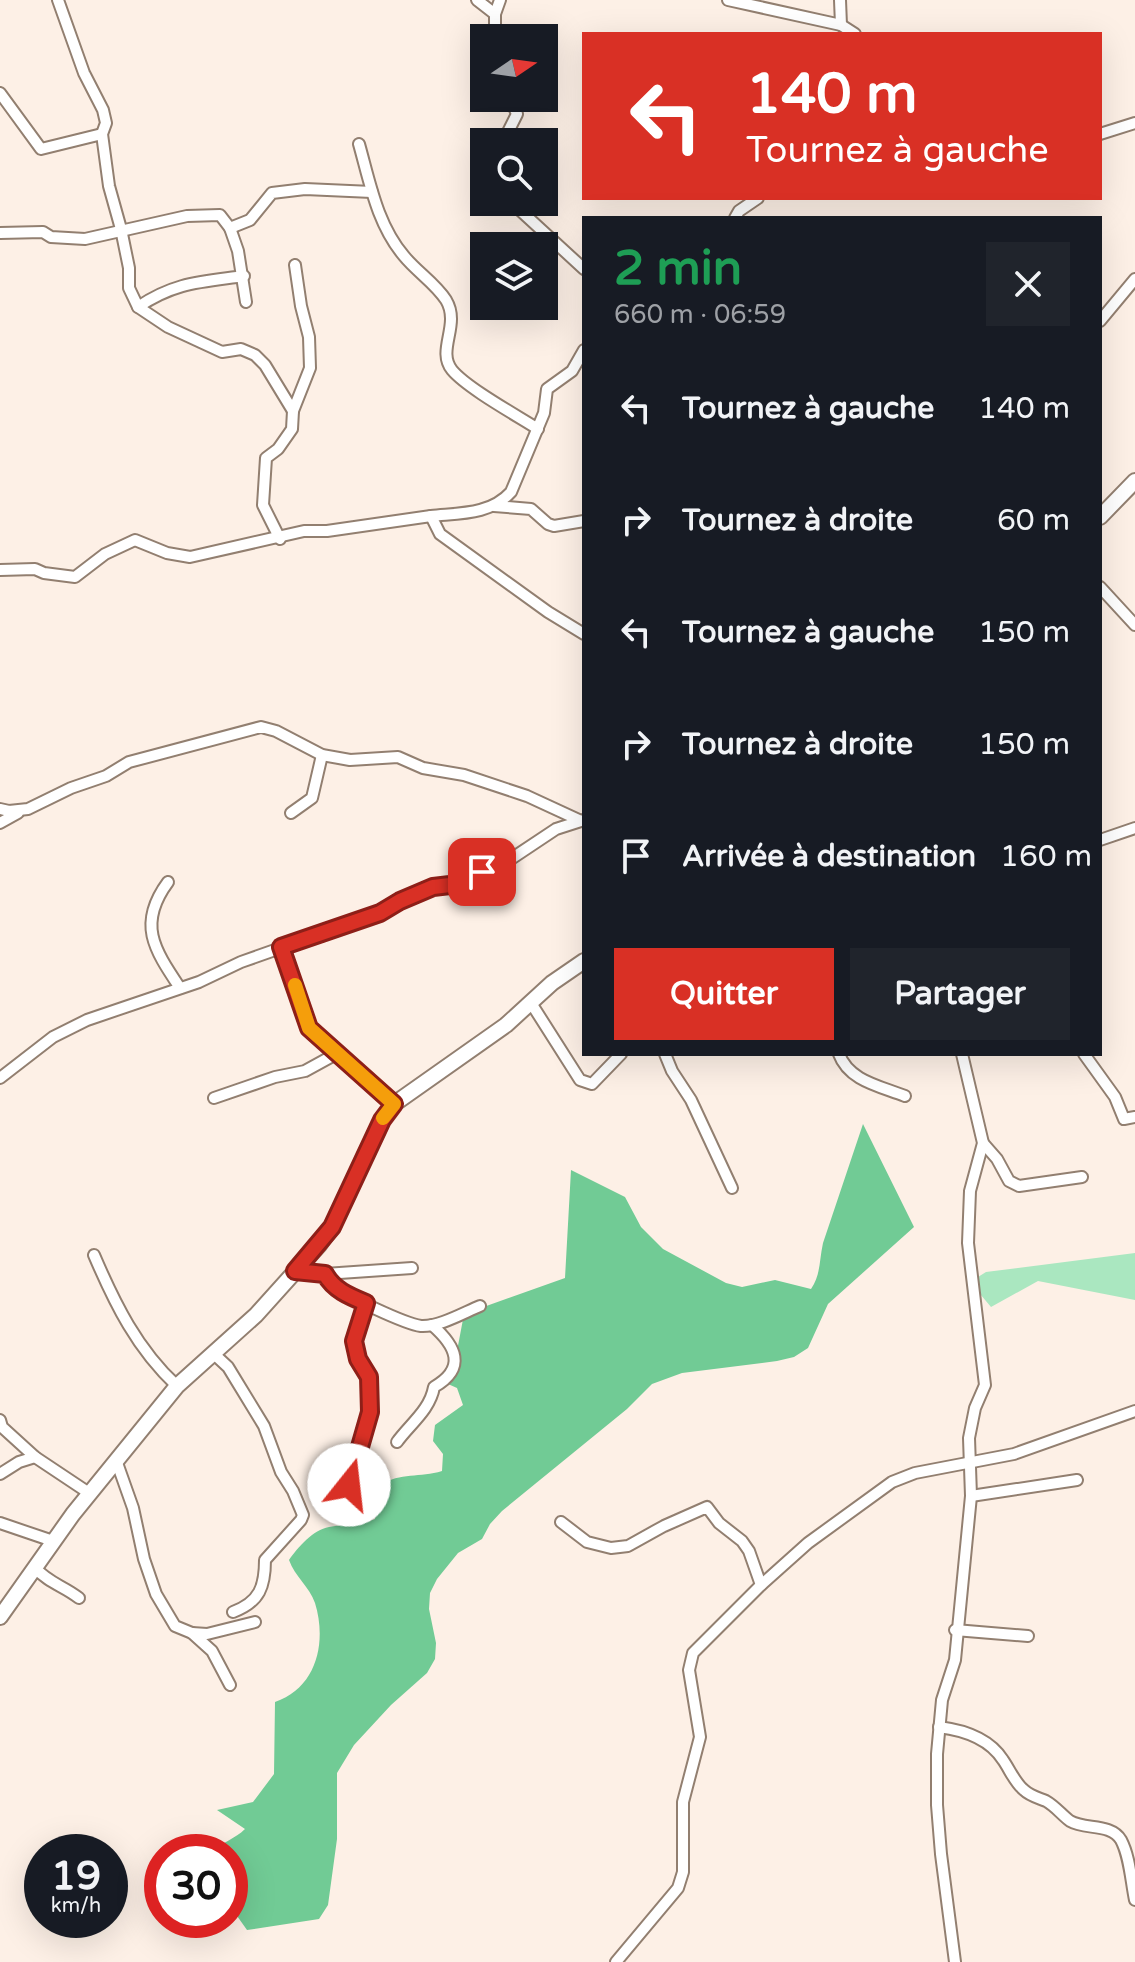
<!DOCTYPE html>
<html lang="fr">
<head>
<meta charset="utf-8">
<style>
	:root { --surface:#171b24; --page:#20242c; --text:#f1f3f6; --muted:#9ea1a6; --accent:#d93025 }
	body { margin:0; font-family:"Varela Round",sans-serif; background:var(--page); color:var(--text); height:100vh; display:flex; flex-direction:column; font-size:30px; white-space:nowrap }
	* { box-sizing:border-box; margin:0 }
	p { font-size:26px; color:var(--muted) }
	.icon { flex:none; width:44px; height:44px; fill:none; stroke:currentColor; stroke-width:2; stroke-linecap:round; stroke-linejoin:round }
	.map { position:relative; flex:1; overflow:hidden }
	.sheet { position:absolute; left:582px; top:216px; width:520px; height:840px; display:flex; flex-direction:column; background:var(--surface); border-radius:0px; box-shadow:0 8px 32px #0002 }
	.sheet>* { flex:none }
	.top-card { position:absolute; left:582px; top:32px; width:520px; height:168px; border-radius:0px; box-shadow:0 8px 32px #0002; background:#d93025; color:#fff; overflow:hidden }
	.needle { width:52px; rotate:77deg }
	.controls { position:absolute; left:470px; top:24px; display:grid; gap:16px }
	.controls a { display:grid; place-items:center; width:88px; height:88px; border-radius:0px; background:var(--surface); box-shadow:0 8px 32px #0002; font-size:40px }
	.speed { position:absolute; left:24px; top:1834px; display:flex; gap:16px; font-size:40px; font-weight:700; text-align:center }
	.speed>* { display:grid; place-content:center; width:104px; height:104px; border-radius:50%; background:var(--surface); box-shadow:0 8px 32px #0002; line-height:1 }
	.speed small { font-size:20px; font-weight:400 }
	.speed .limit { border:12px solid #d22; background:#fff; color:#111 }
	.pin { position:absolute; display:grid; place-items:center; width:68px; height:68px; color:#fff; margin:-34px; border-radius:16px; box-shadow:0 4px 12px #0006 }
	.me { position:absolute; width:88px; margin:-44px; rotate:16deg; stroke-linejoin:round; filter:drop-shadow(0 0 6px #0008) }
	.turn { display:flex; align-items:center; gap:28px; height:168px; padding:0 32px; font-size:36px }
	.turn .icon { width:104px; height:104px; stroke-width:2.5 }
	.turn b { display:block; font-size:56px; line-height:68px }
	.round { display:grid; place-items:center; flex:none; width:84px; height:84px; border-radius:0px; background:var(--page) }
	.headline { display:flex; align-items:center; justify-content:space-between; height:136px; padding:0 32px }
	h1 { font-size:48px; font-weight:700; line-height:60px; color:#1e9e55 }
	.primary-button { display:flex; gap:16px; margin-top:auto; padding:16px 32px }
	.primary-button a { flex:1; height:92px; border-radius:0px; background:var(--accent); color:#fff; font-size:32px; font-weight:700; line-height:92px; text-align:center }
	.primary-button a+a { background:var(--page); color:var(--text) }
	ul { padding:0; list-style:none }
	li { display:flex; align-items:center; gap:24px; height:112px; padding:0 32px }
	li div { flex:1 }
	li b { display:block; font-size:30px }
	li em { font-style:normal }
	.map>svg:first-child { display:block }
	.green { fill:#aae7c0 }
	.forest { fill:#71cb95 }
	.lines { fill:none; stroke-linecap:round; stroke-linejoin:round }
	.street-casing { stroke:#927f70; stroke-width:14 }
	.secondary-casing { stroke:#927f70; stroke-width:18 }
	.street { stroke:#fff; stroke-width:10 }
	.secondary { stroke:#fff; stroke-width:14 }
	.route-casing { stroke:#8d1f18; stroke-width:20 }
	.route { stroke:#d93025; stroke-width:14 }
	.slow { stroke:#f59e0b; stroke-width:14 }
</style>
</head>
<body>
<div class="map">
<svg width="1135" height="1962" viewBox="0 0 1135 1962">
	<rect width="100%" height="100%" fill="#fdf0e6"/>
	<!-- green -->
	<polygon class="green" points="1135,1253 1135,1300 1038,1281 991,1307 970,1282 986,1272"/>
	<!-- forest -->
	<path class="forest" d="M863,1124L914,1227L828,1304L808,1348L794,1357L777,1361L682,1373L652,1384L627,1409L502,1511L490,1524L482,1539L458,1553L437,1579L430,1593L429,1609L436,1643L435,1659L427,1673L391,1705L354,1745L337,1773V1839L328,1905L319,1919L247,1930L230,1906V1852H214C223,1841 235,1839 245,1829L217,1810L253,1802L274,1774L275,1702C317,1688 327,1642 315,1603C309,1586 295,1577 289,1560C298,1547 313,1530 329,1527C345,1524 359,1525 375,1519L381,1485C400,1472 420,1478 442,1471L443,1454L433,1441L435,1425L463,1405L457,1388L439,1380L457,1351L464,1314L565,1278L571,1170L625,1197L641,1227L663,1249L726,1283L742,1287L775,1280L811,1289C821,1274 819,1261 823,1243Z"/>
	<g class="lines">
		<defs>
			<g id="street">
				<polyline points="58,0 84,73 103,110 106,123 102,134 109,186 121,229 129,268 129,288 138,307 168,327 222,352 241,349 255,355 265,365 293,411"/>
				<polyline points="477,0 495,14"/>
				<polyline points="728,0 841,25 855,34"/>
				<polyline points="840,0 841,25"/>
				<polyline points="495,38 495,14 500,0"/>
				<polyline points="0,93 41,149 102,134"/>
				<polyline points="1100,134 1135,123"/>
				<polyline points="503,142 517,114 510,98"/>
				<path d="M359,144C370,183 377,224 404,256C417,272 435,283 446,300C461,325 436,350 452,370C467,388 516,415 538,429"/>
				<polyline points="511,202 584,269"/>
				<polyline points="735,218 739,211 758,198"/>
				<polyline points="230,228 238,251 246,302"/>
				<polyline points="0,233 43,232 51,237 85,239 187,216 220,215 230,228 250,220 272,193 305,189 372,192"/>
				<path d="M138,307C175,282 201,282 244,276"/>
				<polyline points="1100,321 1135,279"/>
				<path d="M584,350L572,371L547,389L544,413L511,492C490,515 459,513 431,516L440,534L548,612L584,634"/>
				<polyline points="494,506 531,509 548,524 554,526 584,521"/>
				<polyline points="280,539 263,505 266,458 278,449 292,429 293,411 310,368 309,337 301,306 295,265"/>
				<polyline points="0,570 35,569 44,573 75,577 105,554 135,540 167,553 190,557 304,531 327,531 431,516"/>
				<polyline points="1100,587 1135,625"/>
				<polyline points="0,809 9,811 28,809 71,788 106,776 129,762 261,727 276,731 322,755 350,760 398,757 423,768 464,775 527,796 579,820"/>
				<polyline points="291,813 312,798 322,755"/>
				<polyline points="0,823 18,813"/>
				<polyline points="1100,840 1135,828"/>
				<path d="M168,882C137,924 154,949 180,988"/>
				<polyline points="281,947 309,1028 394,1104"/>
				<polyline points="531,1003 580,1080 592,1084 621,1054"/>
				<polyline points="665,1054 672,1071 691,1100 732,1188"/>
				<path d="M839,1054C849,1081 880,1086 905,1096"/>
				<polyline points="1084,1054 1115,1097 1124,1119 1135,1117"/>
				<polyline points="0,1078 53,1037 87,1020 199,982 241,962 380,913 400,901 433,887 450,885 511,859 556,829 584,820"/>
				<polyline points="214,1098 275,1077 305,1071 336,1054"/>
				<polyline points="983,1143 997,1159 1009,1181 1019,1186 1082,1177"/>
				<path d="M94,1255C115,1304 137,1349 177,1386"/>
				<polyline points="295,1271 325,1274 412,1268"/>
				<path d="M325,1274C326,1275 330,1283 332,1284C342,1295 406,1324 421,1326C439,1327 463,1313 480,1306"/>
				<path d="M214,1354L228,1367L264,1426L281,1472L293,1491L303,1515L301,1520L265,1560C265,1586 260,1602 233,1612"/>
				<polyline points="0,1420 2,1427 35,1457 89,1493"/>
				<path d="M397,1442C410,1424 430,1410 434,1387C467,1368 456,1346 432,1325"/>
				<polyline points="116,1460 133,1508 144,1559 156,1594 175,1626 192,1633 212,1651 230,1685"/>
				<polyline points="0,1474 19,1462 35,1457"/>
				<polyline points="346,1494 370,1412 369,1377 358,1359 354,1341 366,1303"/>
				<polyline points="971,1496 1077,1480"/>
				<polyline points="561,1522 587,1542 611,1548 628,1546 664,1526 707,1507 719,1523 742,1541 749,1551 761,1585"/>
				<polyline points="0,1523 53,1541"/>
				<path d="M34,1567C50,1584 62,1585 79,1598"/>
				<polyline points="955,1630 1028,1636"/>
				<polyline points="192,1633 207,1634 255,1622"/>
				<path d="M939,1727C963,1730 989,1738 1003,1760C1010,1770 1015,1783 1024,1790C1030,1796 1039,1798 1046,1801C1055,1806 1062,1815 1070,1821C1085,1830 1111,1823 1121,1840C1130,1857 1131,1881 1135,1900"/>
				<polyline points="616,1962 678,1888 683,1872 683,1802 700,1737 689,1670 693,1653 761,1585 808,1543 892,1482 915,1473 1014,1454 1135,1411"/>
				<polyline points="955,1962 941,1854 937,1805 937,1754 942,1700 955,1660 971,1496 969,1438 975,1408 985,1385 968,1243 970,1191 983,1143 962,1054"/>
			</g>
			<g id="secondary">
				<polyline points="1100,517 1135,481"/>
				<polyline points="0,1617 73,1514 177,1386 256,1315 319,1245 332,1227 382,1120 394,1104 506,1025 552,983 584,961"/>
			</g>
		</defs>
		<!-- street casing -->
		<use href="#street" class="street-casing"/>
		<!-- secondary casing -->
		<use href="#secondary" class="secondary-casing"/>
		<!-- street -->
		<use href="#street" class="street"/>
		<!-- secondary -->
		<use href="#secondary" class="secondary"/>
	</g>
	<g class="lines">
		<defs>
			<path id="route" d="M349,1485L370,1412L369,1377L358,1359L354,1341L366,1303C349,1296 334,1290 325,1274L295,1271L332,1227L382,1120L394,1104L309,1028L281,947L380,913L400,901L433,887L450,885L482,872"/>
		</defs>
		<!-- route casing -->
		<use href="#route" class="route-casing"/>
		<!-- route -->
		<use href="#route" class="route"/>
		<!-- slow -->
		<polyline class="slow" points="295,985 309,1028 394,1104 383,1118"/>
	</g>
</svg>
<div class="controls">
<a><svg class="needle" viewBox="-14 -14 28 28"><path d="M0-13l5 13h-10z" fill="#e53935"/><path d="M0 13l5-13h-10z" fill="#9ea1a6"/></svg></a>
<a><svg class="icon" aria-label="search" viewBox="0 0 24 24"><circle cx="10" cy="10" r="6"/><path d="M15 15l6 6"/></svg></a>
<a><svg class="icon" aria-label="layers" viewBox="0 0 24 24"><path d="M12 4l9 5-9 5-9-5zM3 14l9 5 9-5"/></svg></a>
</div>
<div class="speed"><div>19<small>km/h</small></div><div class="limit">30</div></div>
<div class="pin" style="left:482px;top:872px;background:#d93025"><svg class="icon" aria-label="arrive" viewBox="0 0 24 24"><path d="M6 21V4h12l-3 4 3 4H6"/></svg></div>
<svg class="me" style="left:349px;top:1485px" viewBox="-20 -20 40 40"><circle r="19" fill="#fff"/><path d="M0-13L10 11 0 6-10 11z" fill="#d93025"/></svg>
<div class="top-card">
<div class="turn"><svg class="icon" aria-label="left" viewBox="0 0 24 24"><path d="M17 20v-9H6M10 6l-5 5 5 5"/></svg><div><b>140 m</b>Tournez à gauche</div></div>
</div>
<section class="sheet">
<div class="headline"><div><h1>2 min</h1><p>660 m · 06:59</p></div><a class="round"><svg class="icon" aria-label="close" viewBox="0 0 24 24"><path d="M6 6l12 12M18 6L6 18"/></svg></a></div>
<ul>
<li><svg class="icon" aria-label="left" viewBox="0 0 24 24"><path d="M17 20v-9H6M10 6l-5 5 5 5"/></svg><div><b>Tournez à gauche</b></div><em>140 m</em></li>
<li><svg class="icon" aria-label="right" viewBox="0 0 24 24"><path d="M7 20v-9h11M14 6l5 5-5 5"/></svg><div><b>Tournez à droite</b></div><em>60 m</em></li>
<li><svg class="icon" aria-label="left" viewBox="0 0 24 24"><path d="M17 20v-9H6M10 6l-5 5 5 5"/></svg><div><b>Tournez à gauche</b></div><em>150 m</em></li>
<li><svg class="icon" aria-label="right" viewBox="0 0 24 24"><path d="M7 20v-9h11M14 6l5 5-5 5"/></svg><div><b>Tournez à droite</b></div><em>150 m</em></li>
<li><svg class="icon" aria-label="arrive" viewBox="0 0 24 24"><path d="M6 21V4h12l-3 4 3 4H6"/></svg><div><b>Arrivée à destination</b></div><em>160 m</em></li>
</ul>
<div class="primary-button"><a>Quitter</a><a>Partager</a></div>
</section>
</div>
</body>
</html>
